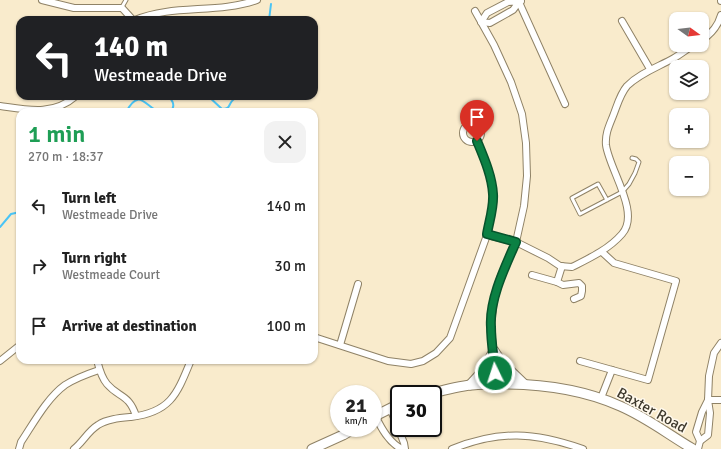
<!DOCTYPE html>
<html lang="en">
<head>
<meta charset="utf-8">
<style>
	:root { --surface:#fff; --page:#f2f2f2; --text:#222; --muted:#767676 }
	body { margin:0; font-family:Signika,sans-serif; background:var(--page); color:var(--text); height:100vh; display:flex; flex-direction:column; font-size:15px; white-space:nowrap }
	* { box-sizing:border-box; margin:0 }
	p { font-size:13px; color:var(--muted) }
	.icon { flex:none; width:22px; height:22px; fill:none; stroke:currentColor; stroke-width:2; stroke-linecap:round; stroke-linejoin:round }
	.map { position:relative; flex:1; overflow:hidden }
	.drawer { position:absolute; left:16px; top:108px; width:302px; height:256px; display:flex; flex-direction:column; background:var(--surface); border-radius:12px; box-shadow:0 1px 3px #0004 }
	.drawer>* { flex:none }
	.hud { position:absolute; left:16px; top:16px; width:302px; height:84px; border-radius:12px; box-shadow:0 1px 3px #0004; background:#202124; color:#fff; overflow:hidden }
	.needle { width:26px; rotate:105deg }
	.buttons { position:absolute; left:669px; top:12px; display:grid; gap:8px }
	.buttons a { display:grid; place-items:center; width:40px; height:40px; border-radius:8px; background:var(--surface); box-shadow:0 1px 3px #0004; font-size:20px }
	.speed { position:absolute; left:330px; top:385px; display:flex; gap:8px; font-size:20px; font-weight:700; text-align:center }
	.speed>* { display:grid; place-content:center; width:52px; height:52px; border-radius:50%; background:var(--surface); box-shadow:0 1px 3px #0004; line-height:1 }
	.speed small { font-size:10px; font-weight:400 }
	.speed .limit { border:2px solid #111; border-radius:6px; background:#fff; color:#111 }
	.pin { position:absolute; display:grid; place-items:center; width:34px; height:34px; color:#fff; margin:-41px -17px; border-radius:50% 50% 50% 0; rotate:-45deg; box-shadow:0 0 4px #0007 }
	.pin .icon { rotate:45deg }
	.me { position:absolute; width:44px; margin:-22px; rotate:356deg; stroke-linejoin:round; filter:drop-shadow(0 0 3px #0008) }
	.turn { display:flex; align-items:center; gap:14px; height:84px; padding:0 12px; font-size:18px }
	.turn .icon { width:52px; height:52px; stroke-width:2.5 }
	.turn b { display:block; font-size:28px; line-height:34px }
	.round { display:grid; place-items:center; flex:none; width:42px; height:42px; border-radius:12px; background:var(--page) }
	.headline { display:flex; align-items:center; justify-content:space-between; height:68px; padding:0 12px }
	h1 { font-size:24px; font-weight:600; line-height:30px; color:#1e9e55 }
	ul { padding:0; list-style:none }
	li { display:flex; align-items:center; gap:12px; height:60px; padding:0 12px }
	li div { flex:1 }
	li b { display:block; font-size:15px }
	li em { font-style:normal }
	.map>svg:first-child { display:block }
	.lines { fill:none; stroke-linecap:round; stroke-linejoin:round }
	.stream { stroke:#4ac4f5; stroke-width:2 }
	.service-casing { stroke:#8f8266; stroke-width:5 }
	.minor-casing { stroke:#8f8266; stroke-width:8 }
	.secondary-casing { stroke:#8f8266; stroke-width:11 }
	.service { stroke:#fff; stroke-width:3 }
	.minor { stroke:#fff; stroke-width:6 }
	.secondary { stroke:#fff; stroke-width:9 }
	.route-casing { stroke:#07532c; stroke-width:10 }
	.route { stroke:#0b8043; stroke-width:7 }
	.labels { text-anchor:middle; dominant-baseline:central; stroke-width:3; stroke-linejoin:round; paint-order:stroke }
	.street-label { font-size:15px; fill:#3e392d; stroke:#fff9ed }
</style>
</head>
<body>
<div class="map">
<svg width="721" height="449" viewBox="0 0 721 449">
	<rect width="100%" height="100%" fill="#f9ebcc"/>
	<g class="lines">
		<!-- stream -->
		<g class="stream">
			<polyline points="269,20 271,4"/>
			<path d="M168,96C173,101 176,106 170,112"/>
			<path d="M208,96L222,109C230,109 228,106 232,101C234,98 238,97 242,96"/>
			<path d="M126,112C139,88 144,105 159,112"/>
			<polyline points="0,227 11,214 20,212"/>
		</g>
		<defs>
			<g id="service">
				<polyline points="122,7 126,0"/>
				<polyline points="607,200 598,184 572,198 580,214 622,192 629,184 635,173 639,162 636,159 632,158"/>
			</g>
			<g id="minor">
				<polyline points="42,0 74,8 122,8 133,20"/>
				<polyline points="518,0 565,104"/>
				<polyline points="721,0 721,1"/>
				<polyline points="519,2 513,10 490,23 481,22 487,13 508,2 521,1"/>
				<polyline points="475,11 494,45 511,82 522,114 526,143 527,176 524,206 516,242 500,278 494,301 491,326 496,384"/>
				<path d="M135,20C173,4 217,14 257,0"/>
				<polyline points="622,21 650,69"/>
				<path d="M702,40C711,34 718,26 721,15"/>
				<path d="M0,106C28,110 53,116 76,96"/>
				<circle cx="472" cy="133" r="9"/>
				<path d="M477,141C484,158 492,176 493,194C494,208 489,222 487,235"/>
				<polyline points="562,266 557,282 563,285 579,283 582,286 582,291 581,296 574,299"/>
				<polyline points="532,275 557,282"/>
				<path d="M314,337L388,361L411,364L423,361L436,353L450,338L487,235L516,242L548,258L560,266L572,267C590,258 609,249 622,234C641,213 609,169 606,145C605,134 609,126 613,116C617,106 620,94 627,86C640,73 658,67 674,58C681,54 687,49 694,45"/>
				<polyline points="340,345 358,284"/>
				<path d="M97,360C99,368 101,377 107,384C119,398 129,394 136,416"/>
				<polyline points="0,361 20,345"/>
				<polyline points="580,361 648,380 676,281 614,263 602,252"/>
				<polyline points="601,398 612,370"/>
				<polyline points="708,400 721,400"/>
				<polyline points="390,408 404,443 405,449"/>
				<path d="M375,415C381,428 389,443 402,449"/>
				<polyline points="700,441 696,432 702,412 708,400"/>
				<path d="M19,449L21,442C33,424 47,398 65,385C76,378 87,374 99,370"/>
				<path d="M74,449C83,442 88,431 98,425C107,419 120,418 131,417C171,412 177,394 191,360"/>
				<path d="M452,449C500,430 534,432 583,449"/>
				<polyline points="698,449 700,441 708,435 710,413 708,400 709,376 714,353 721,343"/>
			</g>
			<g id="secondary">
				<polyline points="494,351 502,363 524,384"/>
				<polyline points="470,385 481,373 494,351"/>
				<path d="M430,394C444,390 458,386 472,385C482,384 492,384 502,384C543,384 582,389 620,406C646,417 669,435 693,449"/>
				<polyline points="373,417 399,404"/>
				<polyline points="312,449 343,435 355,428"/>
			</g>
		</defs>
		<!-- service casing -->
		<use href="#service" class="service-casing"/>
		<!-- minor casing -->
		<use href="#minor" class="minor-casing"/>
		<!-- secondary casing -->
		<use href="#secondary" class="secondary-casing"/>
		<!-- service -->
		<use href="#service" class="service"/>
		<!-- minor -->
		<use href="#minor" class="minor"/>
		<!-- secondary -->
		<use href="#secondary" class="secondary"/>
	</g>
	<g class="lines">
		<defs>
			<path id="route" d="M477,141C484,158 492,176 493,194C494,207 489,222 487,234L516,242C505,267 489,300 491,327C491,342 494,358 495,373"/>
		</defs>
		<!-- route casing -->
		<use href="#route" class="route-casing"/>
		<!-- route -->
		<use href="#route" class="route"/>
	</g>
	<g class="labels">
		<!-- street labels -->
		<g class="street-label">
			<text transform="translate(652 410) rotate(29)">Baxter Road</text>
		</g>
	</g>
</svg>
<div class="buttons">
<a><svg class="needle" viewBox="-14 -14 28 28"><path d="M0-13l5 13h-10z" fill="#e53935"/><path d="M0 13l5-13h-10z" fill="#767676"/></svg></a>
<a><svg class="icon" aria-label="layers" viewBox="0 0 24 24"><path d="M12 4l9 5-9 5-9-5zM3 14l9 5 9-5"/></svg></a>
<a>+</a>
<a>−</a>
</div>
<div class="speed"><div>21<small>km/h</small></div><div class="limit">30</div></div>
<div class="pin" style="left:477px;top:141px;background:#d93025"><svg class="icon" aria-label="arrive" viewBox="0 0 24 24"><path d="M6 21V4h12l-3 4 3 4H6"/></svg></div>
<svg class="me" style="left:495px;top:373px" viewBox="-20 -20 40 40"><circle r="17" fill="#0b8043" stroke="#fff" stroke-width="3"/><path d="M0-11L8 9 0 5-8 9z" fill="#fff"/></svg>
<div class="hud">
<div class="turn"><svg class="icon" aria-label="left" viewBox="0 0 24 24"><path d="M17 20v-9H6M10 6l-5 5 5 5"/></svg><div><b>140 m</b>Westmeade Drive</div></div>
</div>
<section class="drawer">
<div class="headline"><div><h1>1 min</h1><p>270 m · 18:37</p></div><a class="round"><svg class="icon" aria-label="close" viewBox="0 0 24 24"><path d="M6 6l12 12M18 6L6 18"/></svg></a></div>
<ul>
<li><svg class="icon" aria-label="left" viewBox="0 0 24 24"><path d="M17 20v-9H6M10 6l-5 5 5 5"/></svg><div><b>Turn left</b><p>Westmeade Drive</p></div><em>140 m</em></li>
<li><svg class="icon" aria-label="right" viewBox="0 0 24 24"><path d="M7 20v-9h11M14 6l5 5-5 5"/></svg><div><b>Turn right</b><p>Westmeade Court</p></div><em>30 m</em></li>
<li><svg class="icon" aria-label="arrive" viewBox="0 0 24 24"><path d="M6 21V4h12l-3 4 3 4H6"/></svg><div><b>Arrive at destination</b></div><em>100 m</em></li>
</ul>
</section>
</div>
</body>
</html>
